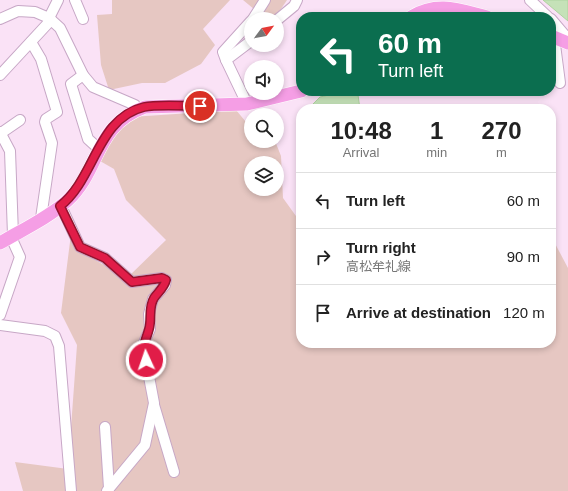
<!DOCTYPE html>
<html lang="en">
<head>
<meta charset="utf-8">
<style>
	:root { --surface:#fff; --page:#f2f2f2; --text:#222; --muted:#767676; --line:#e0e0e0 }
	body { margin:0; font-family:Helvetica,"Noto Sans JP",sans-serif; background:var(--page); color:var(--text); height:100vh; display:flex; flex-direction:column; font-size:15px; white-space:nowrap }
	* { box-sizing:border-box; margin:0 }
	p { font-size:13px; color:var(--muted) }
	.icon { flex:none; width:22px; height:22px; fill:none; stroke:currentColor; stroke-width:2; stroke-linecap:round; stroke-linejoin:round }
	.map { position:relative; flex:1; overflow:hidden }
	.details { position:absolute; left:296px; top:104px; width:260px; height:244px; display:flex; flex-direction:column; background:var(--surface); border-radius:16px; box-shadow:0 2px 6px #0003 }
	.details>* { flex:none }
	.guide { position:absolute; left:296px; top:12px; width:260px; height:84px; border-radius:16px; box-shadow:0 2px 6px #0003; background:#0b6e4f; color:#fff; overflow:hidden }
	.needle { width:26px; rotate:58deg }
	.controls { position:absolute; left:244px; top:12px; display:grid; gap:8px }
	.controls a { display:grid; place-items:center; width:40px; height:40px; border-radius:50%; background:var(--surface); box-shadow:0 2px 6px #0003; font-size:20px }
	.pin { position:absolute; display:grid; place-items:center; width:34px; height:34px; color:#fff; margin:-17px; border:2px solid #fff; border-radius:50%; box-shadow:0 1px 4px #0007 }
	.me { position:absolute; width:44px; margin:-22px; rotate:357deg; stroke-linejoin:round; filter:drop-shadow(0 0 3px #0008) }
	.turn { display:flex; align-items:center; gap:14px; height:84px; padding:0 16px; font-size:18px }
	.turn .icon { width:52px; height:52px; stroke-width:2.5 }
	.turn b { display:block; font-size:28px; line-height:34px }
	.eta { display:flex; justify-content:space-evenly; align-items:center; height:68px; text-align:center }
	.eta b { font-size:24px; font-weight:600; line-height:28px }
	ul { padding:0; list-style:none }
	li { display:flex; align-items:center; gap:12px; height:56px; padding:0 16px; border-top:1px solid var(--line) }
	li div { flex:1 }
	li b { display:block; font-size:15px }
	li em { font-style:normal }
	.map>svg:first-child { display:block }
	.green { fill:#e6c7c2; fill-rule:evenodd }
	.water { fill:#c5e2b8; stroke:#aed39f }
	.lines { fill:none; stroke-linecap:round; stroke-linejoin:round }
	.minor-casing { stroke:#c7a7c6; stroke-width:12 }
	.major-casing { stroke:#fff; stroke-width:14 }
	.minor { stroke:#fff; stroke-width:10 }
	.major { stroke:#f59ee5; stroke-width:13 }
	.route-casing { stroke:#92132f; stroke-width:10 }
	.route { stroke:#e11d48; stroke-width:7 }
</style>
</head>
<body>
<div class="map">
<svg width="568" height="491" viewBox="0 0 568 491">
	<rect width="100%" height="100%" fill="#fae2f6"/>
	<!-- green -->
	<g class="green">
		<polygon points="112,0 230,0 203,29 215,45 201,64 165,83 142,83 109,90 101,65 97,15 112,14"/>
		<path d="M243,0H287C278,14 274,19 257,19L261,15Z"/>
		<path d="M236,110L246,122L251,125V141H275L281,156L283,198L301,223V343H551V236L568,268V491H23L15,462L68,469L77,345L61,313L71,234L79,251L127,278L166,240L126,200L114,169L100,161L115,131L131,117ZM251,163H277V189H251Z"/>
	</g>
	<!-- water -->
	<g class="water">
		<polygon points="543,0 568,0 568,21"/>
		<polygon points="347,91 356,91 358,95 360,109 311,109 311,106 320,97"/>
	</g>
	<g class="lines">
		<defs>
			<g id="minor">
				<polyline points="75,0 83,19"/>
				<polyline points="530,0 548,17"/>
				<polyline points="49,18 58,0"/>
				<polyline points="0,19 18,11 35,12 49,18 60,28 83,75 93,87 135,105 138,110"/>
				<polyline points="253,19 265,0"/>
				<polyline points="551,19 568,39"/>
				<polyline points="277,20 294,6 297,0"/>
				<polyline points="554,37 560,83"/>
				<polyline points="31,42 41,59 57,112 46,119 45,122 52,143 41,218"/>
				<polyline points="226,60 223,52 251,21"/>
				<polyline points="0,75 51,20"/>
				<polyline points="83,75 71,84 88,139 99,149"/>
				<polyline points="247,104 226,60 251,41"/>
				<polyline points="0,132 10,151 13,235"/>
				<polyline points="1,133 20,120"/>
				<polyline points="61,206 80,247 105,258 132,282 162,278 166,280 165,285 153,299 149,314 150,329 143,345 154,403 145,445 107,491"/>
				<polyline points="0,315 20,257 11,237"/>
				<polyline points="0,325 45,331 55,336 59,346 71,491"/>
				<polyline points="154,405 174,472"/>
				<polyline points="105,427 109,488"/>
			</g>
			<g id="major">
				<path d="M411,17C438,1 459,10 487,17"/>
				<polyline points="551,36 568,43"/>
				<path d="M0,243C22,230 48,218 67,201C101,170 93,126 145,107L247,104L301,91"/>
			</g>
		</defs>
		<!-- minor casing -->
		<use href="#minor" class="minor-casing"/>
		<!-- major casing -->
		<use href="#major" class="major-casing"/>
		<!-- minor -->
		<use href="#minor" class="minor"/>
		<!-- major -->
		<use href="#major" class="major"/>
	</g>
	<g class="lines">
		<defs>
			<path id="route" d="M146,360C142,342 145,344 149,329C152,319 148,308 154,298C158,292 164,288 166,280L162,278L132,282L105,258L80,247L60,206C95,179 97,118 144,107C157,104 185,106 200,106"/>
		</defs>
		<!-- route casing -->
		<use href="#route" class="route-casing"/>
		<!-- route -->
		<use href="#route" class="route"/>
	</g>
</svg>
<div class="controls">
<a><svg class="needle" viewBox="-14 -14 28 28"><path d="M0-13l5 13h-10z" fill="#e53935"/><path d="M0 13l5-13h-10z" fill="#767676"/></svg></a>
<a><svg class="icon" aria-label="sound" viewBox="0 0 24 24"><path d="M4 9h4l5-4v14l-5-4H4zM17 9q2 3 0 6"/></svg></a>
<a><svg class="icon" aria-label="search" viewBox="0 0 24 24"><circle cx="10" cy="10" r="6"/><path d="M15 15l6 6"/></svg></a>
<a><svg class="icon" aria-label="layers" viewBox="0 0 24 24"><path d="M12 4l9 5-9 5-9-5zM3 14l9 5 9-5"/></svg></a>
</div>
<div class="pin" style="left:200px;top:106px;background:#d93025"><svg class="icon" aria-label="arrive" viewBox="0 0 24 24"><path d="M6 21V4h12l-3 4 3 4H6"/></svg></div>
<svg class="me" style="left:146px;top:360px" viewBox="-20 -20 40 40"><circle r="17" fill="#e11d48" stroke="#fff" stroke-width="3"/><path d="M0-11L8 9 0 5-8 9z" fill="#fff"/></svg>
<div class="guide">
<div class="turn"><svg class="icon" aria-label="left" viewBox="0 0 24 24"><path d="M17 20v-9H6M10 6l-5 5 5 5"/></svg><div><b>60 m</b>Turn left</div></div>
</div>
<section class="details">
<div class="eta">
<div><b>10:48</b><p>Arrival</p></div>
<div><b>1</b><p>min</p></div>
<div><b>270</b><p>m</p></div>
</div>
<ul>
<li><svg class="icon" aria-label="left" viewBox="0 0 24 24"><path d="M17 20v-9H6M10 6l-5 5 5 5"/></svg><div><b>Turn left</b></div><em>60 m</em></li>
<li><svg class="icon" aria-label="right" viewBox="0 0 24 24"><path d="M7 20v-9h11M14 6l5 5-5 5"/></svg><div><b>Turn right</b><p>高松牟礼線</p></div><em>90 m</em></li>
<li><svg class="icon" aria-label="arrive" viewBox="0 0 24 24"><path d="M6 21V4h12l-3 4 3 4H6"/></svg><div><b>Arrive at destination</b></div><em>120 m</em></li>
</ul>
</section>
</div>
</body>
</html>
